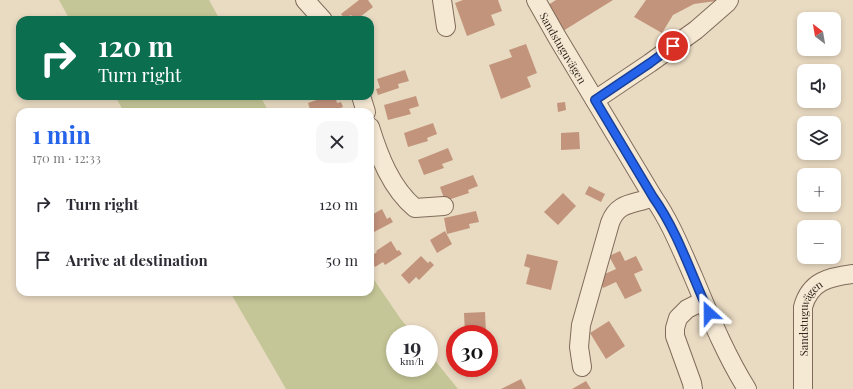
<!DOCTYPE html>
<html lang="en">
<head>
<meta charset="utf-8">
<style>
	:root { --surface:#fff; --page:#f7f7f7; --text:#2b2b33; --muted:#7c7c81; --accent:#2563eb }
	body { margin:0; font-family:"Playfair Display",serif; background:var(--page); color:var(--text); height:100vh; display:flex; flex-direction:column; font-size:15px; white-space:nowrap }
	* { box-sizing:border-box; margin:0 }
	p { font-size:13px; color:var(--muted) }
	.icon { flex:none; width:22px; height:22px; fill:none; stroke:currentColor; stroke-width:2; stroke-linecap:round; stroke-linejoin:round }
	.map { position:relative; flex:1; overflow:hidden }
	.panel { position:absolute; left:16px; top:108px; width:358px; height:188px; display:flex; flex-direction:column; background:var(--surface); border-radius:12px; box-shadow:0 2px 6px #0003 }
	.panel>* { flex:none }
	.top-card { position:absolute; left:16px; top:16px; width:358px; height:84px; border-radius:12px; box-shadow:0 2px 6px #0003; background:#0b6e4f; color:#fff; overflow:hidden }
	.needle { width:26px; rotate:329deg }
	.fabs { position:absolute; left:797px; top:12px; display:grid; gap:8px }
	.fabs a { display:grid; place-items:center; width:44px; height:44px; border-radius:8px; background:var(--surface); box-shadow:0 2px 6px #0003; font-size:20px }
	.speed { position:absolute; left:386px; top:325px; display:flex; gap:8px; font-size:20px; font-weight:700; text-align:center }
	.speed>* { display:grid; place-content:center; width:52px; height:52px; border-radius:50%; background:var(--surface); box-shadow:0 2px 6px #0003; line-height:1 }
	.speed small { font-size:10px; font-weight:400 }
	.speed .limit { border:6px solid #d22; background:#fff; color:#111 }
	.pin { position:absolute; display:grid; place-items:center; width:34px; height:34px; color:#fff; margin:-17px; border:2px solid #fff; border-radius:50%; box-shadow:0 1px 4px #0007 }
	.me { position:absolute; width:44px; margin:-22px; rotate:336deg; stroke-linejoin:round; filter:drop-shadow(0 0 3px #0008) }
	.turn { display:flex; align-items:center; gap:14px; height:84px; padding:0 16px; font-size:18px }
	.turn .icon { width:52px; height:52px; stroke-width:2.5 }
	.turn b { display:block; font-size:28px; line-height:34px }
	.round { display:grid; place-items:center; flex:none; width:42px; height:42px; border-radius:12px; background:var(--page) }
	.headline { display:flex; align-items:center; justify-content:space-between; height:68px; padding:0 16px }
	h1 { font-size:24px; font-weight:700; line-height:30px; color:var(--accent) }
	ul { padding:0; list-style:none }
	li { display:flex; align-items:center; gap:12px; height:56px; padding:0 16px }
	li div { flex:1 }
	li b { display:block; font-size:15px }
	li em { font-style:normal }
	.map>svg:first-child { display:block }
	.green { fill:#c4c697 }
	.building { fill:#c3947c }
	.lines { fill:none; stroke-linecap:round; stroke-linejoin:round }
	.minor-casing { stroke:#816c5b; stroke-width:20 }
	.minor { stroke:#f5e9d4; stroke-width:18 }
	.route-casing { stroke:#184099; stroke-width:10 }
	.route { stroke:#2563eb; stroke-width:7 }
	.labels { text-anchor:middle; dominant-baseline:central; stroke-width:4; stroke-linejoin:round; paint-order:stroke }
	.street-label { font-size:11px; fill:#32261e; stroke:#f1e5d1 }
</style>
</head>
<body>
<div class="map">
<svg width="853" height="389" viewBox="0 0 853 389">
	<rect width="100%" height="100%" fill="#e9dac2"/>
	<!-- green -->
	<g class="green">
		<polygon points="59,0 209,0 220,20 70,20"/>
		<polygon points="115,96 260,96 269,112 124,112"/>
		<polygon points="370,274 400,318 413,334 395,334 395,368 429,368 429,353 458,389 286,389 230,292 370,292"/>
	</g>
	<!-- building -->
	<g class="building">
		<polygon points="359,0 368,0 373,7 356,20 355,20 351,15 345,19 341,14"/>
		<polygon points="463,0 498,0 502,11 491,15 495,25 467,36 455,3"/>
		<polygon points="556,0 613,0 563,31 548,5"/>
		<polygon points="646,0 716,0 716,1 694,4 673,15 662,33 634,17"/>
		<polygon points="526,44 537,73 527,77 531,87 501,99 489,65 512,57 509,50"/>
		<polygon points="405,70 409,81 398,84 399,88 378,95 376,89 380,88 377,79"/>
		<polygon points="328,96 335,96 337,103 341,102 343,107 329,112 321,112 321,111 311,112 308,103"/>
		<polygon points="416,96 419,106 409,109 411,114 388,120 384,105"/>
		<polygon points="565,102 566,110 558,112 557,103"/>
		<polygon points="433,123 437,134 427,138 428,141 408,147 404,133"/>
		<polygon points="579,132 580,149 561,150 561,133"/>
		<polygon points="448,148 453,160 442,164 444,168 424,175 418,160"/>
		<polygon points="473,175 478,186 468,190 469,193 445,201 440,187"/>
		<polygon points="589,186 605,194 601,202 585,194"/>
		<polygon points="370,190 372,190 374,195 370,196"/>
		<polygon points="563,193 576,206 558,225 544,212"/>
		<polygon points="382,209 387,219 390,217 393,222 374,232 372,229 370,230 370,216"/>
		<polygon points="476,211 479,222 469,224 470,228 447,234 444,218"/>
		<polygon points="445,231 452,244 437,253 430,240"/>
		<polygon points="391,241 397,251 399,250 402,254 385,265 383,262 375,267 370,258 370,257 377,252 376,251"/>
		<polygon points="620,251 625,261 636,256 643,270 634,274 642,291 625,299 616,282 603,288 598,277 616,269 609,256"/>
		<polygon points="527,254 558,261 551,290 526,284 530,268 524,266"/>
		<polygon points="421,256 428,263 430,261 434,265 419,280 416,277 409,284 401,275"/>
		<polygon points="485,312 486,334 465,334 464,313"/>
		<polygon points="609,321 625,346 606,359 590,333"/>
		<polygon points="521,379 526,389 501,389"/>
		<polygon points="586,381 591,389 572,389"/>
	</g>
	<g class="lines">
		<defs>
			<g id="minor">
				<polyline points="305,0 323,20"/>
				<polyline points="442,0 446,27"/>
				<path id="s1" d="M536,0L557,37L653,197C670,221 681,249 693,276C709,314 725,354 747,389"/>
				<polyline points="361,96 366,112"/>
				<polyline points="595,100 650,63 696,30 727,3 729,0"/>
				<path d="M370,127C379,156 391,188 415,208L444,206"/>
				<path d="M582,367L579,347L581,325L610,223C618,201 634,205 653,197"/>
				<polyline points="693,389 692,383 675,336 675,328 678,318 687,309 703,301"/>
				<path id="s2" d="M803,389V307C810,281 829,277 853,274"/>
			</g>
		</defs>
		<!-- minor casing -->
		<use href="#minor" class="minor-casing"/>
		<!-- minor -->
		<use href="#minor" class="minor"/>
	</g>
	<g class="lines">
		<defs>
			<path id="route" d="M673,46L650,63L595,100L653,197C678,232 691,274 709,313"/>
		</defs>
		<!-- route casing -->
		<use href="#route" class="route-casing"/>
		<!-- route -->
		<use href="#route" class="route"/>
	</g>
	<g class="labels">
		<!-- street labels -->
		<g class="street-label">
			<text stroke="none"><textPath href="#s1" startOffset="55">Sandstuguvägen</textPath></text>
			<text stroke="none"><textPath href="#s2" startOffset="73">Sandstuguvägen</textPath></text>
		</g>
	</g>
</svg>
<div class="fabs">
<a><svg class="needle" viewBox="-14 -14 28 28"><path d="M0-13l5 13h-10z" fill="#e53935"/><path d="M0 13l5-13h-10z" fill="#7c7c81"/></svg></a>
<a><svg class="icon" aria-label="sound" viewBox="0 0 24 24"><path d="M4 9h4l5-4v14l-5-4H4zM17 9q2 3 0 6"/></svg></a>
<a><svg class="icon" aria-label="layers" viewBox="0 0 24 24"><path d="M12 4l9 5-9 5-9-5zM3 14l9 5 9-5"/></svg></a>
<a>+</a>
<a>−</a>
</div>
<div class="speed"><div>19<small>km/h</small></div><div class="limit">30</div></div>
<div class="pin" style="left:673px;top:46px;background:#d93025"><svg class="icon" aria-label="arrive" viewBox="0 0 24 24"><path d="M6 21V4h12l-3 4 3 4H6"/></svg></div>
<svg class="me" style="left:709px;top:313px" viewBox="-20 -20 40 40"><path d="M0-17L14 15 0 8-14 15z" fill="#2563eb" stroke="#fff" stroke-width="4"/></svg>
<div class="top-card">
<div class="turn"><svg class="icon" aria-label="right" viewBox="0 0 24 24"><path d="M7 20v-9h11M14 6l5 5-5 5"/></svg><div><b>120 m</b>Turn right</div></div>
</div>
<section class="panel">
<div class="headline"><div><h1>1 min</h1><p>170 m · 12:33</p></div><a class="round"><svg class="icon" aria-label="close" viewBox="0 0 24 24"><path d="M6 6l12 12M18 6L6 18"/></svg></a></div>
<ul>
<li><svg class="icon" aria-label="right" viewBox="0 0 24 24"><path d="M7 20v-9h11M14 6l5 5-5 5"/></svg><div><b>Turn right</b></div><em>120 m</em></li>
<li><svg class="icon" aria-label="arrive" viewBox="0 0 24 24"><path d="M6 21V4h12l-3 4 3 4H6"/></svg><div><b>Arrive at destination</b></div><em>50 m</em></li>
</ul>
</section>
</div>
</body>
</html>
